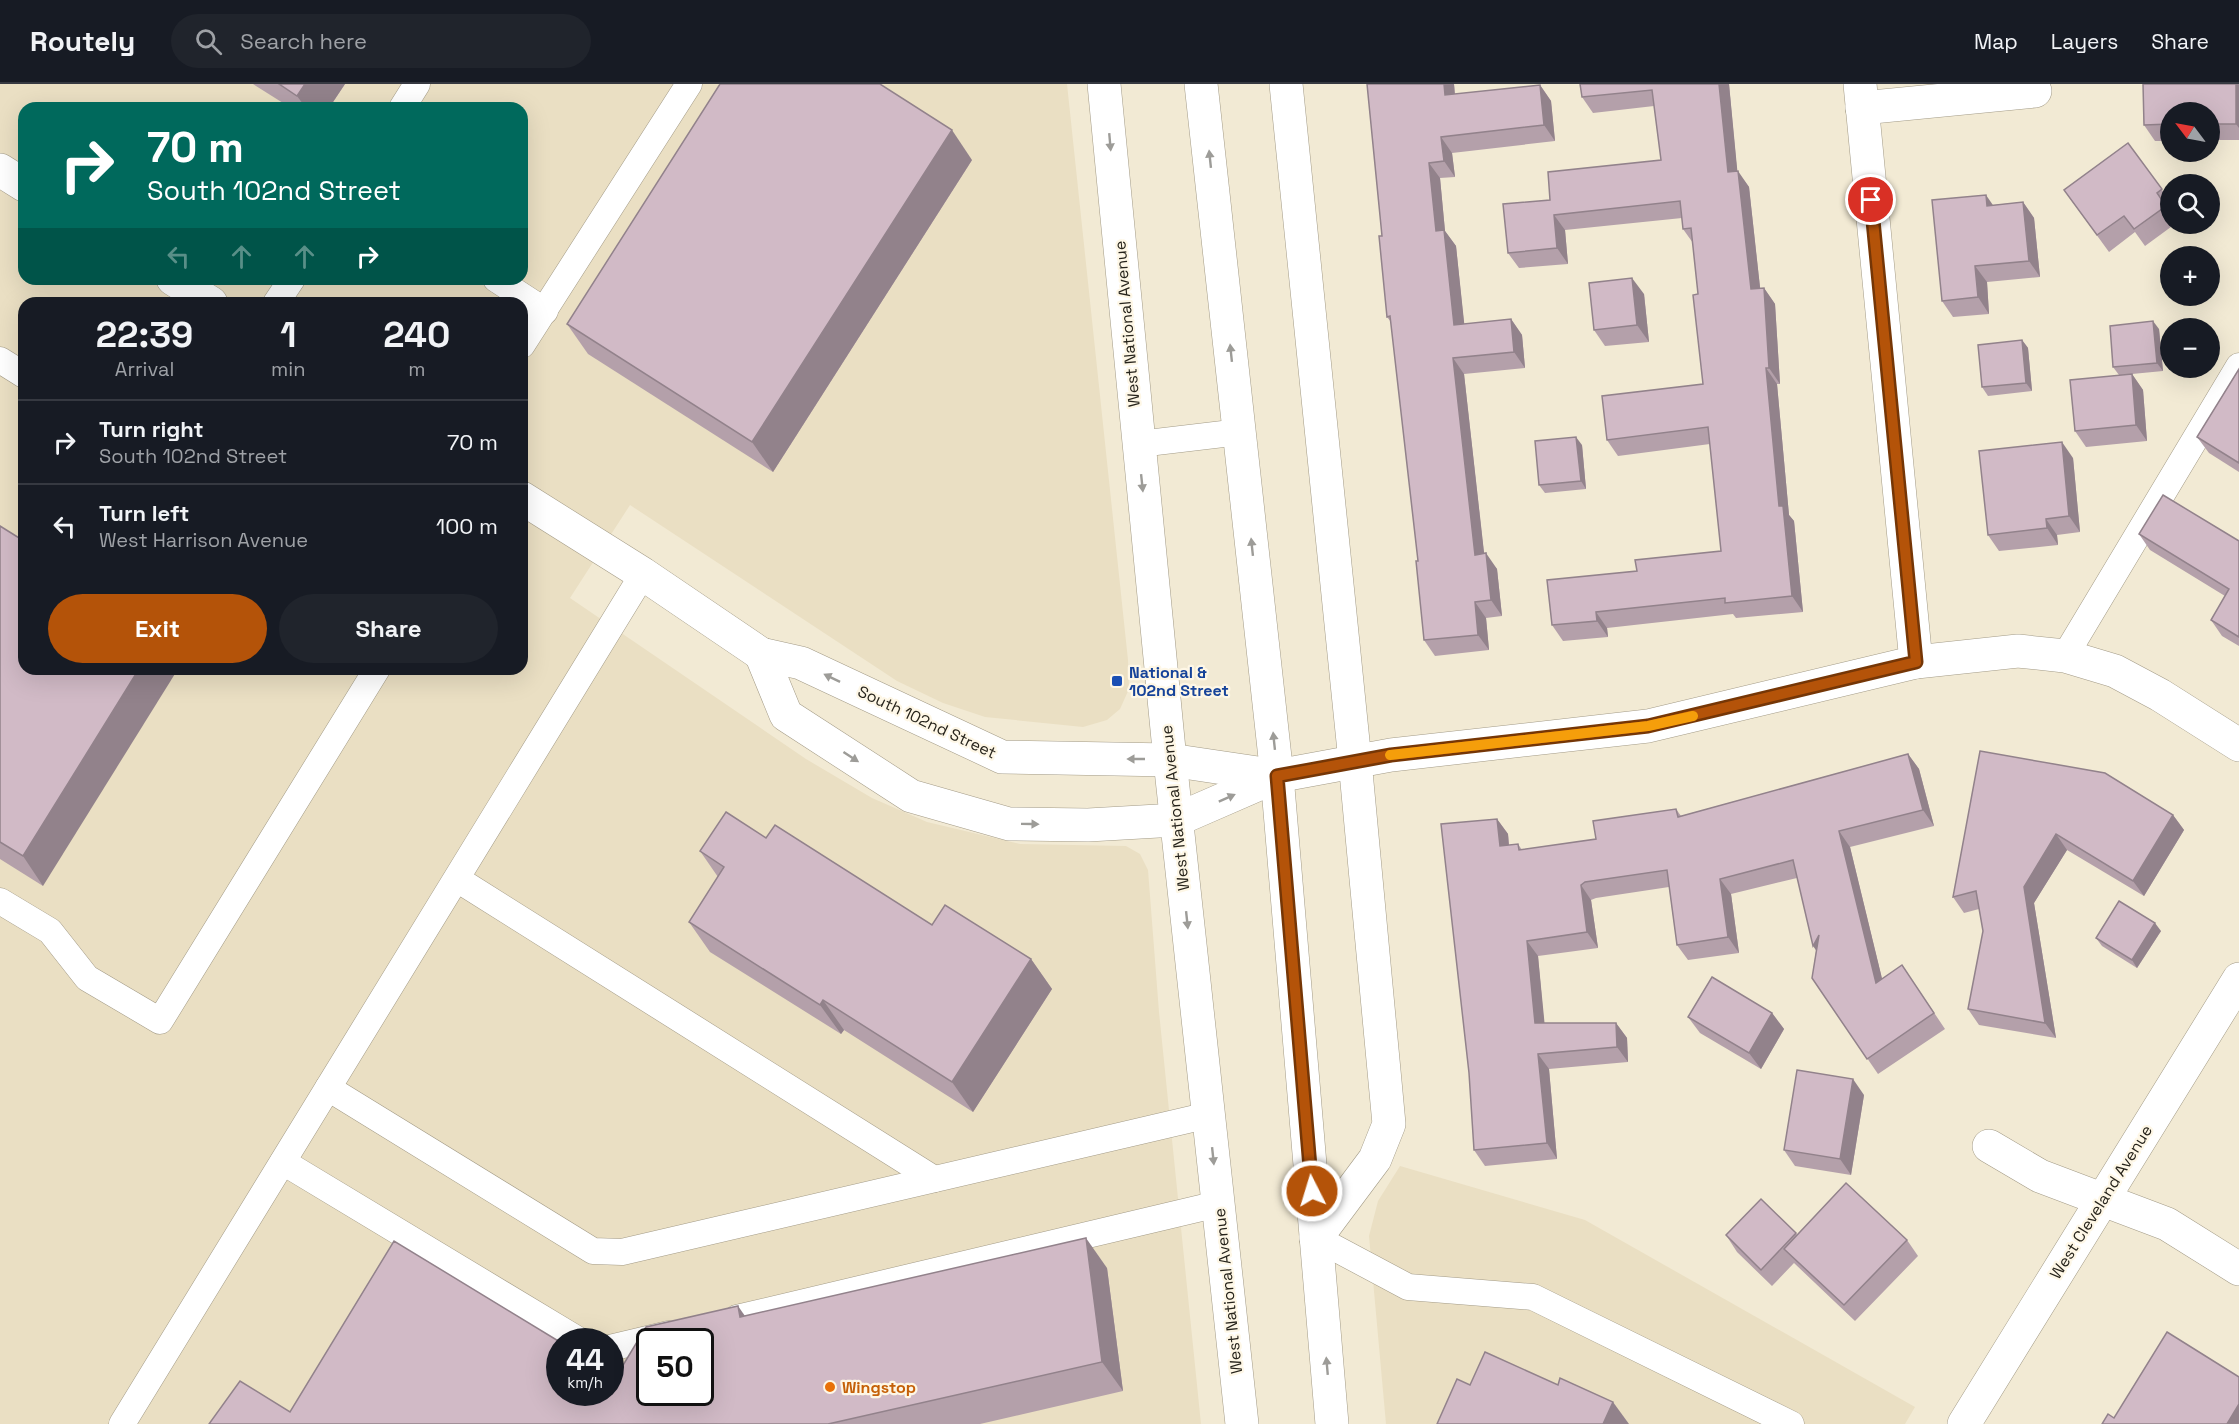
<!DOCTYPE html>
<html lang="en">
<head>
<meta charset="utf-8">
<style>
	:root { --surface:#171b24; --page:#20242c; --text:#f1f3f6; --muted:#9ea1a6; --line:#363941; --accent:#b45309 }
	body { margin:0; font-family:"Space Grotesk",sans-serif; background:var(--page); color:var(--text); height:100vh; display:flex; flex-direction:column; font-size:22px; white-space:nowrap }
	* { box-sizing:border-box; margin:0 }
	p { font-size:20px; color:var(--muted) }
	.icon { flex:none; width:33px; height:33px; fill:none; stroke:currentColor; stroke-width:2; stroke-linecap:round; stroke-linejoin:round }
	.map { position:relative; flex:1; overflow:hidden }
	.details { position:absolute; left:18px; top:213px; width:510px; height:378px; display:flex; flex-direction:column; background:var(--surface); border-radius:18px; box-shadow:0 6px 24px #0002 }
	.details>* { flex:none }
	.hud { position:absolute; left:18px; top:18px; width:510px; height:183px; border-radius:18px; box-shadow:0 6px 24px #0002; background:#00695c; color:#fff; overflow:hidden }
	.needle { width:39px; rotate:302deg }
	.tools { position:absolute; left:2160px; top:18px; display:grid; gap:12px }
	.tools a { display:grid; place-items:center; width:60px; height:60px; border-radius:50%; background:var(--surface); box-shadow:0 6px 24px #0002; font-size:30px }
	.speed { position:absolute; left:546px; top:1244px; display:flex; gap:12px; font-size:30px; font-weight:700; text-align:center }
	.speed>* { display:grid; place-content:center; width:78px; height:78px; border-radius:50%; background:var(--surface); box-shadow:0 6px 24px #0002; line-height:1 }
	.speed small { font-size:15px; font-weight:400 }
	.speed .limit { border:3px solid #111; border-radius:9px; background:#fff; color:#111 }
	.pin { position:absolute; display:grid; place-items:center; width:51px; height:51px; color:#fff; margin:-26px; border:3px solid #fff; border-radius:50%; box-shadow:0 2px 6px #0007 }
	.me { position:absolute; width:66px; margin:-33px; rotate:355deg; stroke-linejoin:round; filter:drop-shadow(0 0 4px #0008) }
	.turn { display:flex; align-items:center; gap:21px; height:126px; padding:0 30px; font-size:27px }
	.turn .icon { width:78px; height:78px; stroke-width:2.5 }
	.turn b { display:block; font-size:42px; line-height:51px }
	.lanes { display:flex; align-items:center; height:57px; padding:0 30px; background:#0003; justify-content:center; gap:30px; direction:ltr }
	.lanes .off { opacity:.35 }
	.eta { display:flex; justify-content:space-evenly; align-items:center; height:102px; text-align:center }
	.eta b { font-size:36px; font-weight:700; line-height:42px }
	.primary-button { display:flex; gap:12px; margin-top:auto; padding:12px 30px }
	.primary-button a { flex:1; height:69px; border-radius:36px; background:var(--accent); color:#fff; font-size:24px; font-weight:700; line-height:69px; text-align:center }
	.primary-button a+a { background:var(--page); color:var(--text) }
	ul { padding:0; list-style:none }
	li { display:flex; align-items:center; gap:18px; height:84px; padding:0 30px; border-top:2px solid var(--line) }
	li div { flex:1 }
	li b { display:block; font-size:22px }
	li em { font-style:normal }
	header { display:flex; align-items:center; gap:36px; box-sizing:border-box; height:84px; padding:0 30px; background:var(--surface); border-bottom:2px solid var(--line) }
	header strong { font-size:28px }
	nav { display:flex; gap:33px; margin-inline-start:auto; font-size:21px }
	.search { width:420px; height:54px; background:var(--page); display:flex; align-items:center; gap:15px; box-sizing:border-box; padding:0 21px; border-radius:33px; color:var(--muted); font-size:22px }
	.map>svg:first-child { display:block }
	.built { fill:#eadfc3; fill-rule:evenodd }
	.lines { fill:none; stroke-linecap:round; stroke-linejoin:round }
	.lane-casing { stroke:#a39b87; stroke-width:27 }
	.street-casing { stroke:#a39b87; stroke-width:34 }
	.secondary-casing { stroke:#a39b87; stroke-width:34 }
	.lane { stroke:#fff; stroke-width:26 }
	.street { stroke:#fff; stroke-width:33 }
	.secondary { stroke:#fff; stroke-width:33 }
	.wall { fill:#b4a0aa }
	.shaded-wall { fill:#92828b }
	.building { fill:#d1bac6; stroke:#92828b; stroke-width:1.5; fill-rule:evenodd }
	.oneway { fill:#9d9c98 }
	.route-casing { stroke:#753606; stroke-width:15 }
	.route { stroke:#b45309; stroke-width:10 }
	.slow { stroke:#f59e0b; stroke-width:10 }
	.transit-dot { fill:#1a4fb4; stroke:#fef7e6; stroke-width:2 }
	.food-dot { fill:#e8710a; stroke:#fef7e6; stroke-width:2 }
	.labels { text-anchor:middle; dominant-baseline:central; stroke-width:4.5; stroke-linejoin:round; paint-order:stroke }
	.street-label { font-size:16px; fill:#26231b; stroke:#fef7e6 }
	.transit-label { font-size:16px; font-weight:bold; fill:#164399; stroke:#fef7e6; text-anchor:start }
	.food-label { font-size:16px; font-weight:bold; fill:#c56008; stroke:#fef7e6; text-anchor:start }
</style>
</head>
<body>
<header>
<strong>Routely</strong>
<div class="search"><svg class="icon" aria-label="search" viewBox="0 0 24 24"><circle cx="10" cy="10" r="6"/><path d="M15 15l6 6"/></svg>Search here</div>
<nav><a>Map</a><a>Layers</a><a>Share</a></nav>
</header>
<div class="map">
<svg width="2239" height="1340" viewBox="0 0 2239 1340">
	<rect width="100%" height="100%" fill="#f2ead4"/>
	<!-- built -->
	<g class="built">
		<path d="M0,0H1067L1128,576L1129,605L1120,625L1107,636L1083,643L985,633L943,619L897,597L630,421L570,514L806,675L872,714L927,738L1020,760L1126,762L1140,770L1148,786L1159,928L1201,1340H0ZM24,24H522V195H24ZM24,219H522V585H24ZM560,1257H610V1308H560ZM650,1257H700V1308H650Z"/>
		<polygon points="1400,1082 1585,1136 1915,1323 1905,1340 1386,1340 1369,1152 1378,1117"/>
	</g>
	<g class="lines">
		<defs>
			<g id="lane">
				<polyline points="402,24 417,0"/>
				<polyline points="496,195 545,227"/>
				<polyline points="276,219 292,195"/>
				<polyline points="522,261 689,0"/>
				<polyline points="0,276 24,291"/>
				<polyline points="1139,360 1240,348"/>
				<polyline points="2065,572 2239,282"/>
				<polyline points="457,795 934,1095"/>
				<polyline points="0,817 50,847 87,894 160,937 377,585"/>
				<polyline points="328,1004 593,1167 622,1168 1209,1031"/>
				<polyline points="283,1078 580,1257"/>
				<polyline points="1316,1154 1408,1203 1533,1213 1791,1340"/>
				<polyline points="737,1234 1218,1120"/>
				<polyline points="610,1264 669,1250"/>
				<polyline points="122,1340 643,490"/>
			</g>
			<g id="street">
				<polyline points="1286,0 1355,677 1389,1040 1375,1075 1316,1154"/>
				<polyline points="1860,0 1916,578"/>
				<polyline points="1862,24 2035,7"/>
				<polyline points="0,86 24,101"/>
				<polyline points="173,195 211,219"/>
				<polyline points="522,414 643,490 761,570 801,579 1002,673 1170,676 1277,692"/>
				<polyline points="761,570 786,631 911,712 1009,740 1088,741 1176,736 1277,692 1391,671 1648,642 1916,578 2018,567 2065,572 2115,587 2160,611 2239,661"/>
				<polyline points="1989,1062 2040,1092 2167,1140 2239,1185"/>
			</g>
			<g id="secondary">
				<polyline points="1104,0 1170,676 1242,1340"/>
				<polyline points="1201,0 1277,692 1332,1340"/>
				<polyline points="1964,1340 2239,895"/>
			</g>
		</defs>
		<!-- lane casing -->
		<use href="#lane" class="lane-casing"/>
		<!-- street casing -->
		<use href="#street" class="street-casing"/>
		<!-- secondary casing -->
		<use href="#secondary" class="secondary-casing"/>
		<!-- lane -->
		<use href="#lane" class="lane"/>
		<!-- street -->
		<use href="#street" class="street"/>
		<!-- secondary -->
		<use href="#secondary" class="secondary"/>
	</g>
	<!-- wall -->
	<g class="wall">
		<polygon points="253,0 345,0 329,24 291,24"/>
		<polygon points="1367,0 1454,0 1455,10 1540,1 1551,17 1555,57 1452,69 1455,93 1440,94 1445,147 1456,162 1464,240 1511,235 1522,251 1525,284 1464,290 1484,470 1497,485 1502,532 1486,534 1489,566 1435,572 1424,556 1418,477 1391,238 1387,233 1382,152"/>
		<polygon points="1580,0 1729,0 1737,87 1749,103 1760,204 1764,204 1775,220 1780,300 1777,300 1789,431 1794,437 1803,528 1736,534 1733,530 1607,544 1608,553 1563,557 1552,541 1637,487 1721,467 1710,360 1618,372 1607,356 1703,300 1698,210 1693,159 1683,145 1682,134 1565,146 1568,180 1519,184 1508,169 1550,116 1661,76 1654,22 1593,29 1582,13"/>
		<polygon points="2143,0 2239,0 2239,56 2210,56 2210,28 2170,28 2170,57 2155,57 2144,41"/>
		<polygon points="2128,59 2170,117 2170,123 2168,125 2170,129 2170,140 2175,140 2145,162 2135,148 2109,168 2064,106"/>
		<polygon points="972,76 773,388 588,270 567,240"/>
		<polygon points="2023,118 2034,134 2040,193 1987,198 1989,230 1953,233 1942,217 1993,121"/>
		<polygon points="1644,210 1649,258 1605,262 1594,246"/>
		<polygon points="2159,245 2163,287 2132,290 2143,306 2147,357 2086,363 2075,347 2119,291 2113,283"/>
		<polygon points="2022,256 2028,264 2032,307 1988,312 1982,303"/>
		<polygon points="2239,285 2239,388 2209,369 2197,353"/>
		<polygon points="1582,361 1586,405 1545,409 1539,401"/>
		<polygon points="2073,374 2080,448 2057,451 2058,461 1999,467 1988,451"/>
		<polygon points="0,442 43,802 0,775"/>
		<polygon points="2139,450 2239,457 2239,562 2222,552 2211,536 2225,512 2150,466"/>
		<polygon points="1980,667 2173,731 2184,746 2144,812 2067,766 2034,819 2056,954 1979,941 1968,925 1983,847 1979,825 1964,829 1953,813"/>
		<polygon points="1908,670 1919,685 1934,742 1850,763 1882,895 1902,881 1945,945 1878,990 1812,894 1816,867 1797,794 1731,810 1739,869 1688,876 1677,861 1669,803 1596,814 1591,816 1598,864 1538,872 1544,939 1616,939 1627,954 1628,978 1549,985 1557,1075 1485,1082 1474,1066 1497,735 1508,750 1509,761 1518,760 1522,766 1596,755 1676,725 1681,732"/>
		<polygon points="766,754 932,841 1031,875 1052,905 973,1028 844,946 841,950 710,868 689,838 718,793 700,767"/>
		<polygon points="2161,847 2137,884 2102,862 2096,854"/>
		<polygon points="1772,929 1784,945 1761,985 1700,949 1688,933"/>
		<polygon points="1864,1011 1851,1091 1795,1082 1784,1066"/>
		<polygon points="1796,1149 1797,1151 1907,1156 1918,1172 1855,1237 1794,1179 1772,1202 1737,1168 1726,1151"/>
		<polygon points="1107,1184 1123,1307 980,1340 209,1340 290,1328 616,1293"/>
	</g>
	<!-- shaded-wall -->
	<g class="shaded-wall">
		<polygon points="305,0 345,0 329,24 306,24 297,12"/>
		<polygon points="1444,0 1454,0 1456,27 1445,11"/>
		<polygon points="1719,0 1729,0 1739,104 1728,88"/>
		<polygon points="2236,0 2239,0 2239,44 2236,40"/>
		<polygon points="1540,1 1551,17 1555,57 1544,41"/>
		<polygon points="952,46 972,76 773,388 752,358"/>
		<polygon points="1441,53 1452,69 1455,93 1444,77"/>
		<polygon points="1429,79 1440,94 1445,147 1456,162 1466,256 1454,241 1436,147"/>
		<polygon points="1738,87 1749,103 1762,221 1751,205"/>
		<polygon points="1986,111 1997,127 1987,122"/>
		<polygon points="2023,118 2034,134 2040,193 2029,177"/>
		<polygon points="1554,131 1565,146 1568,180 1557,164"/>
		<polygon points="1975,182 1987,198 1989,230 1978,213"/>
		<polygon points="1632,194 1644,210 1649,258 1637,241"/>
		<polygon points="1764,204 1775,220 1780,300 1769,284"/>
		<polygon points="1511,235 1522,251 1525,284 1514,268"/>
		<polygon points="2153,237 2159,245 2163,287 2157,279"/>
		<polygon points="2022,256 2028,264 2032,307 2026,299"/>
		<polygon points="1453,274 1464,290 1486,486 1475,471"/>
		<polygon points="1766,284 1777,300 1789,431 1794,437 1803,528 1792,512 1779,422"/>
		<polygon points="2132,290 2143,306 2147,357 2136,341"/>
		<polygon points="1576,353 1582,361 1586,405 1581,397"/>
		<polygon points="2062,358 2073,374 2080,448 2069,432"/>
		<polygon points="2046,435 2057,451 2058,461 2047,444"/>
		<polygon points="1486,469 1497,485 1502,532 1491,516"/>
		<polygon points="1475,518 1486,534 1489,566 1478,551"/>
		<polygon points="1596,528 1607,544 1608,553 1597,537"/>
		<polygon points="139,585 178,585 43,802 23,772"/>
		<polygon points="1908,670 1919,685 1934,742 1923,726"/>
		<polygon points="2173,731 2184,746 2144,812 2133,797"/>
		<polygon points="1497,735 1508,750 1510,777 1500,762"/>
		<polygon points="1839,747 1850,763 1887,915 1876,899"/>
		<polygon points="2056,750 2067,766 2034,819 2056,954 2045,939 2024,803"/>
		<polygon points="1720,795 1731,810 1739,869 1728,853"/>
		<polygon points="1581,801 1591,816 1598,864 1587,848"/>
		<polygon points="2155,839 2161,847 2137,884 2132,876"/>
		<polygon points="1819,851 1824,877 1813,862"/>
		<polygon points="1527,857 1538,872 1546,954 1535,939"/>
		<polygon points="1031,875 1052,905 973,1028 952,998"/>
		<polygon points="823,916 844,946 841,950 820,921"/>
		<polygon points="1772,929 1784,945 1761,985 1749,969"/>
		<polygon points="1616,939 1627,954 1628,978 1617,963"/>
		<polygon points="1538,970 1549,985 1557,1075 1547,1059"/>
		<polygon points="1853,995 1864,1011 1851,1091 1840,1075"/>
		<polygon points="1086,1154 1107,1184 1123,1307 1102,1278"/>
		<polygon points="738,1222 759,1252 740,1233"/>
		<polygon points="1613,1318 1629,1340 1603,1340"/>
		<polygon points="2239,1320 2239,1340 2227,1340"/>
	</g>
	<!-- building -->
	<g class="building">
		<polygon points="279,0 305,0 297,12"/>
		<polygon points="720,0 880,0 952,46 752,358 567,240"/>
		<polygon points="1367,0 1444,0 1445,11 1540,1 1544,41 1441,53 1444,77 1429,79 1436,147 1444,146 1454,241 1511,235 1514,268 1453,274 1475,471 1486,469 1491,516 1475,518 1478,551 1424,556 1416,477 1418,477 1390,232 1387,233 1379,152 1382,152"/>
		<polygon points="1580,0 1719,0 1728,88 1738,87 1751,205 1764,204 1769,284 1766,284 1779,422 1783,422 1792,512 1725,519 1725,514 1596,528 1597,537 1552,541 1547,496 1637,487 1635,476 1721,467 1708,343 1607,356 1602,312 1703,300 1693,211 1698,210 1691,144 1683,145 1680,117 1554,131 1557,164 1508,169 1503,120 1550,116 1548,88 1661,76 1652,6 1582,13"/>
		<polygon points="2143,0 2236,0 2236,40 2210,40 2210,28 2170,28 2170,40 2144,41"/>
		<polygon points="2128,59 2162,105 2157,109 2166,122 2134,145 2124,132 2097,151 2064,106"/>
		<polygon points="1986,111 1987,122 2023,118 2029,177 1975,182 1978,213 1942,217 1932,116"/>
		<polygon points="1632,194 1637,241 1594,246 1589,199"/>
		<polygon points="2153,237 2157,279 2113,283 2110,242"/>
		<polygon points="2022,256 2026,299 1982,303 1978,261"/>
		<polygon points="2239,285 2239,379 2197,353"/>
		<polygon points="2132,290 2136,341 2075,347 2070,296"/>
		<polygon points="1576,353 1581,397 1539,401 1535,357"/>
		<polygon points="2062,358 2069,432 2046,435 2047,444 1988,451 1979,367"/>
		<polygon points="2163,411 2239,457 2239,553 2211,536 2229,505 2139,450"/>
		<polygon points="0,442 24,457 24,585 139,585 23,772 0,758"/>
		<polygon points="1980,667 2105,689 2173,731 2133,797 2056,750 2024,803 2045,939 1968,925 1983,847 1976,807 1953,813"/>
		<polygon points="1908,670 1923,726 1839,747 1876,899 1902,881 1934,929 1867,975 1812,894 1819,851 1813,862 1793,776 1720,795 1728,853 1677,861 1667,786 1585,798 1581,801 1587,848 1527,857 1535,939 1616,939 1617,963 1538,970 1547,1059 1474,1066 1469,989 1441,740 1497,735 1500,762 1518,760 1519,766 1596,755 1593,737 1676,725 1678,733"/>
		<polygon points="726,728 766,754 775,741 932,841 945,821 1031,875 952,998 823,916 820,921 689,838 724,783 700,767"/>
		<polygon points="2119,817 2155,839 2132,876 2096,854"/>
		<polygon points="1712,893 1772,929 1749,969 1688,933"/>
		<polygon points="1797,986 1853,995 1840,1075 1784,1066"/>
		<polygon points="1846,1099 1907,1156 1844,1221 1784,1165"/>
		<polygon points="1761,1115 1796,1149 1761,1186 1726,1151"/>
		<path d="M1086,1154L1102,1278L828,1340H209L240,1297L290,1328L394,1157L560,1258V1308H610V1289L616,1293L646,1243L738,1222L740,1233ZM650,1257H700V1308H650Z"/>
		<polygon points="2167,1248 2239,1293 2239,1320 2227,1340 2102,1340 2108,1330 2114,1334"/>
		<polygon points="1485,1268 1558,1301 1560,1294 1613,1318 1603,1340 1437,1340 1457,1295 1470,1301"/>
	</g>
	<!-- one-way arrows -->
	<defs><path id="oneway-solid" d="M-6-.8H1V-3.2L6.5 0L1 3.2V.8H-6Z" transform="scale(1.5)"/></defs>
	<g class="oneway">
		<use href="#oneway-solid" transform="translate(1110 58) rotate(85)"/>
		<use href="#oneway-solid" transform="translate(1210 75) rotate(-96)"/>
		<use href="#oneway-solid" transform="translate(1231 269) rotate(-96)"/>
		<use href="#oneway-solid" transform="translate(1142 399) rotate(84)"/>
		<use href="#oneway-solid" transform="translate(1252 463) rotate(-96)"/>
		<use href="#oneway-solid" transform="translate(832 594) rotate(-154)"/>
		<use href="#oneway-solid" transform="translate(1274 657) rotate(-96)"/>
		<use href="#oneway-solid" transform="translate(851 673) rotate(33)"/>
		<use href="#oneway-solid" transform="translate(1136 675) rotate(-180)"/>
		<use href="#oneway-solid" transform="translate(1227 714) rotate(-24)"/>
		<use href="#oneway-solid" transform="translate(1030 740) rotate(1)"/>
		<use href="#oneway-solid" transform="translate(1187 836) rotate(84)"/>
		<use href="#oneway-solid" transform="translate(1213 1072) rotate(84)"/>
		<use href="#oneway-solid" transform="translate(1327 1282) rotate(-95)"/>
	</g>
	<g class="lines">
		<defs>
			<polyline id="route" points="1312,1107 1277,692 1391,671 1648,642 1916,578 1871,116"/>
		</defs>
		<!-- route casing -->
		<use href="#route" class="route-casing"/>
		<!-- route -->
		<use href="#route" class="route"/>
		<!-- slow -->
		<polyline class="slow" points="1390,671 1648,642 1693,632"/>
	</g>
	<!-- markers -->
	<rect class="transit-dot" x="1111" y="591" width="12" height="12" rx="3"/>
	<circle class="food-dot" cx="830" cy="1303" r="6"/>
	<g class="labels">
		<!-- street labels -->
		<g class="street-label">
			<text transform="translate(1127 240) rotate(-95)">West National Avenue</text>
			<text transform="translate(927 638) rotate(25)">South 102nd Street</text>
			<text transform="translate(1175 724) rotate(-96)">West National Avenue</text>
			<text transform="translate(2101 1118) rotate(-58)">West Cleveland Avenue</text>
			<text transform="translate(1228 1207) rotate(-96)">West National Avenue</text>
		</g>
		<!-- transit labels -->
		<g class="transit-label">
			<text x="1129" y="588">National &amp;<tspan x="1129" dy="18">102nd Street</tspan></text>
		</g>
		<!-- food labels -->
		<g class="food-label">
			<text x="842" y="1303">Wingstop</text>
		</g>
	</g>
</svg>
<div class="tools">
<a><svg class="needle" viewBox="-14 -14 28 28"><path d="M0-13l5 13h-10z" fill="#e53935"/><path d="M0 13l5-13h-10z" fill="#9ea1a6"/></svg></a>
<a><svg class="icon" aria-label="search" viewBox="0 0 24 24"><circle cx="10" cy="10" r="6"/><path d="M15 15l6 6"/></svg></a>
<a>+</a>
<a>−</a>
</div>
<div class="speed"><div>44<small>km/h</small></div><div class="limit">50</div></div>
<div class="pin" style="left:1871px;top:116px;background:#d93025"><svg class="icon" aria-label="arrive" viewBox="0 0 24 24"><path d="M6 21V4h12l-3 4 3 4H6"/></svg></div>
<svg class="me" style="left:1312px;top:1107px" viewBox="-20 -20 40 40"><circle r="17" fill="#b45309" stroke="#fff" stroke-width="3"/><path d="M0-11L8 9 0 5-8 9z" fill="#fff"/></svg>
<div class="hud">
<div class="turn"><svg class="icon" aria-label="right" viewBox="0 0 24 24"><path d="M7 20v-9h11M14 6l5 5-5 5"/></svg><div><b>70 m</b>South 102nd Street</div></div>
<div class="lanes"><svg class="icon off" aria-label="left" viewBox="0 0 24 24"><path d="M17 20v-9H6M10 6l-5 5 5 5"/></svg><svg class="icon off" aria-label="ahead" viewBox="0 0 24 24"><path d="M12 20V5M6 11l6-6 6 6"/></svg><svg class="icon off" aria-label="ahead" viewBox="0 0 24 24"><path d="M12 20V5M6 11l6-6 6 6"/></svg><svg class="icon" aria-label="right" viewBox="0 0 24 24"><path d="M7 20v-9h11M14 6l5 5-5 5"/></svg></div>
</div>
<section class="details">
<div class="eta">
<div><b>22:39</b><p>Arrival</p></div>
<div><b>1</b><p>min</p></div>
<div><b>240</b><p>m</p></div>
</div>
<ul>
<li><svg class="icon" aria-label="right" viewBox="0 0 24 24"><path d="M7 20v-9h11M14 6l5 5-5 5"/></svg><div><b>Turn right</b><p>South 102nd Street</p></div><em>70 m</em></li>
<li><svg class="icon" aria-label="left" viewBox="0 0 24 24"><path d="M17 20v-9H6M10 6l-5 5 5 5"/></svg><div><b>Turn left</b><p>West Harrison Avenue</p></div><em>100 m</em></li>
</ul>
<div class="primary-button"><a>Exit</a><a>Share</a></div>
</section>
</div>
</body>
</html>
